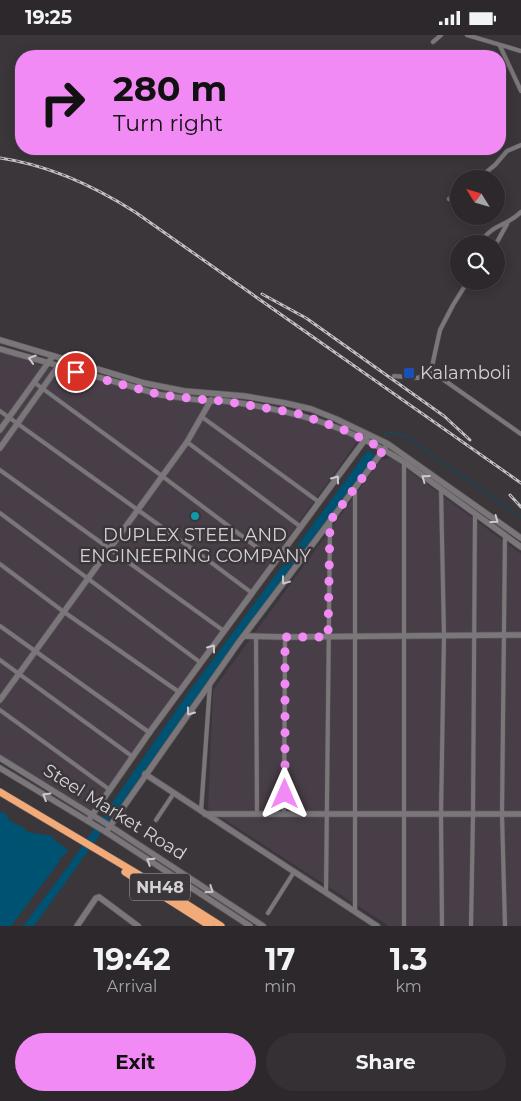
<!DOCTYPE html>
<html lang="en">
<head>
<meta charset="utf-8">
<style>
	:root { --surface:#2c282c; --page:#343034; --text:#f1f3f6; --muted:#a6a6a9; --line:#484448; --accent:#f18af4 }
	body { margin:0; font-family:Montserrat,sans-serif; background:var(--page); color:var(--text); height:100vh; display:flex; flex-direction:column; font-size:19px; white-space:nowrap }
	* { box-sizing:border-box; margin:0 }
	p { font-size:16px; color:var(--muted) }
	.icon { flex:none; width:28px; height:28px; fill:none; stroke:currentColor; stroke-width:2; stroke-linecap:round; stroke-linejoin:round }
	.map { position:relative; height:891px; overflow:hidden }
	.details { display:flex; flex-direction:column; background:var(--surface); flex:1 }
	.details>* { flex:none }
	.hud { position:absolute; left:15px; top:15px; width:491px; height:105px; border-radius:20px; box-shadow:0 2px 12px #0003,0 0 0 1px var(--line); background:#f18af4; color:#111; overflow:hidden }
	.needle { width:32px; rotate:307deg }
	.controls { position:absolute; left:450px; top:135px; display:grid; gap:10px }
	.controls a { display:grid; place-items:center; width:55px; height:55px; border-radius:50%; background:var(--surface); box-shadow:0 2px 12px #0003,0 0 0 1px var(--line); font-size:25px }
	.pin { position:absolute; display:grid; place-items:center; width:42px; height:42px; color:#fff; margin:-21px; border:2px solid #fff; border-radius:50%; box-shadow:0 1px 5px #0007 }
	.me { position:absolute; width:55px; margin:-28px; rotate:0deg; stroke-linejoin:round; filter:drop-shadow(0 0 4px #0008) }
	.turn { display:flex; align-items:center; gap:18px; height:105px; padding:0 15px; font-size:22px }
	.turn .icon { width:65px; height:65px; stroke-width:2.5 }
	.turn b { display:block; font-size:35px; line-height:42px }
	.eta { display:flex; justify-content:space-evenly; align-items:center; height:85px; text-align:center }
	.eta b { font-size:30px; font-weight:700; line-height:35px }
	.button { display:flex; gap:10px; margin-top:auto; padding:10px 15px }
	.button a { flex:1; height:58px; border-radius:30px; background:var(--accent); color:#111; font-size:20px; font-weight:700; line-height:58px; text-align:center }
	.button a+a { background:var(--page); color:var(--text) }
	.status { display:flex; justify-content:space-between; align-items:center; height:35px; padding:0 25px; background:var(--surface); direction:ltr }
	.status svg { height:14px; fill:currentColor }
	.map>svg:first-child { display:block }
	.built { fill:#483e47 }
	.water { fill:#005273 }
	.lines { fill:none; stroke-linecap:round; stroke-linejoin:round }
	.stream { stroke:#005273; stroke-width:1 }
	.street-casing { stroke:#575457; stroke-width:5 }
	.secondary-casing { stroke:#575457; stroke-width:7 }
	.highway-casing { stroke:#575457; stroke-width:8 }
	.street { stroke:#7b767a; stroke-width:4 }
	.secondary { stroke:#7b767a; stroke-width:5.5 }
	.highway { stroke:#f3aa79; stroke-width:7 }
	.rail-casing { stroke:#c3c0c3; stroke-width:3 }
	.rail { stroke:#3a363a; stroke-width:1; stroke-dasharray:4; stroke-linecap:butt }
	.oneway { stroke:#ccc9cc }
	.route { stroke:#f18af4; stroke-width:9; stroke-dasharray:0 16.2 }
	.transit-dot { fill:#1a4fb4; stroke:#3a363a; stroke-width:2 }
	.culture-dot { fill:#0f9aa8; stroke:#3a363a; stroke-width:2 }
	.labels { text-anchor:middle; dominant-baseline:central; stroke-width:5; stroke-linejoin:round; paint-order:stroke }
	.shield { fill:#3a363a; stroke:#a6a3a6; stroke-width:1 }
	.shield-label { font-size:16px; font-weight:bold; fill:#d5d2d5 }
	.poi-label { font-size:18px; fill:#d5d2d5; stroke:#3a363a; text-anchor:start }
	.street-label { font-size:18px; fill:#d5d2d5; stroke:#3a363a }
</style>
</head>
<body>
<div class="status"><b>19:25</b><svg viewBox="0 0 49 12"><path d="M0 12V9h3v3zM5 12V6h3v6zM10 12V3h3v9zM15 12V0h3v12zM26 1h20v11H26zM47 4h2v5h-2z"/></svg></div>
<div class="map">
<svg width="521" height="891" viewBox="0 0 521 891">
	<rect width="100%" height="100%" fill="#3a363a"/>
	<!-- built -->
	<g class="built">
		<polygon points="0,317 60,336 254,369 319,386 359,404 91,775 0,720"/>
		<polygon points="389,423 393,424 521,519 521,891 389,891 208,774 213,655 381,425"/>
	</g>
	<!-- water -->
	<g class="water">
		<path d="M368,415L376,421C314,500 254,581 196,663C142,739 89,816 34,891H23L69,830L188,658Z"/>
		<path d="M0,777L6,778L8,784L17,790L22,791L27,797L52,801C55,809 64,809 68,816L62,822L59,823L60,826L11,891H0Z"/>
	</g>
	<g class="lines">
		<!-- stream -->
		<polyline class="stream" points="384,401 389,397 405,401 521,482"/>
		<defs>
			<g id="street">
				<polyline points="467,0 521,16"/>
				<polyline points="433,7 441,0"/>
				<polyline points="500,11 521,56"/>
				<polyline points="478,144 495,130 507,116 521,110"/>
				<polyline points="449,164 459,159"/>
				<path d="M479,209C484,202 489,196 497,192C507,187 513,185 521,177"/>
				<polyline points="496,209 507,189"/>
				<polyline points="431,336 521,399"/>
				<polyline points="394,341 418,343 431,336 440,295 453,270 468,246"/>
				<polyline points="35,348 162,441 275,526"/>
				<polyline points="0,376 209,526 252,558"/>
				<polyline points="202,382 319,467"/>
				<polyline points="187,407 301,492"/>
				<polyline points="404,427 404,891"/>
				<polyline points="0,435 224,596"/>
				<polyline points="441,454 444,601 441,779 442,891"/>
				<polyline points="0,478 201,628"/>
				<polyline points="0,529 64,577 179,657"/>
				<polyline points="0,591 150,698"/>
				<polyline points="256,601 257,779"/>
				<polyline points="0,625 133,722"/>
				<polyline points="0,675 110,755"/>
				<polyline points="201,777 210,649"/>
				<polyline points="284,779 285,602"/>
				<polyline points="156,785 174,758"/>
				<polyline points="326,858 330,488"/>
				<polyline points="355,877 355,454"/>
				<polyline points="268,878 294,837"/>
				<polyline points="471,891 473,779 475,478"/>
				<polyline points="505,891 502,779 505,501"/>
			</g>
			<g id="secondary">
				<polyline points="0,305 144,348 184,356 244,361 285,368 311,374 336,384 388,409 521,503"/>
				<path d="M0,314L161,360C177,362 194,365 210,366C215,366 220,365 225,366C292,375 347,390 404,427L521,512"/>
				<polyline points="0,395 53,321"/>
				<polyline points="0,413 64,323"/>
				<polyline points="244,601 285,602 521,600"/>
				<polyline points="0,665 187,407 211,365"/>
				<polyline points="0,723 110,791 263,891"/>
				<polyline points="0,733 106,797 250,891"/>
				<polyline points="145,739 377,891"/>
				<polyline points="205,779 521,779"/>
				<polyline points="88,786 152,694 367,402"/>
				<polyline points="106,797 239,607 385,413"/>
				<polyline points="77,891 96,863 99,862 138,891"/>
			</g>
			<g id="highway">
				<polyline points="0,757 158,851 221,891"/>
				<polyline points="125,837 210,891"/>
			</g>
		</defs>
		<!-- street casing -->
		<use href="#street" class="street-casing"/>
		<!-- secondary casing -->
		<use href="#secondary" class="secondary-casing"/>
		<!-- highway casing -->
		<use href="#highway" class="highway-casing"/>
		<!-- street -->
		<use href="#street" class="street"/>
		<!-- secondary -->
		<use href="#secondary" class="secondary"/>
		<!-- highway -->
		<use href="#highway" class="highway"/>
		<defs>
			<g id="rail">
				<path d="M0,123C49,130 94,151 135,177L521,448"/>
				<polyline points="262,259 306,283 444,381 470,405"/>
				<polyline points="510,460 521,472"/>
			</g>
		</defs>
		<!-- rail casing -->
		<use href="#rail" class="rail-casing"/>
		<!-- rail -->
		<use href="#rail" class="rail"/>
	</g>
	<!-- one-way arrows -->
	<defs><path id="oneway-chevron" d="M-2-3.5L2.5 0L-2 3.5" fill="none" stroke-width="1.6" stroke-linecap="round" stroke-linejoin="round" transform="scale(1.25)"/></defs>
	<g class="oneway">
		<use href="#oneway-chevron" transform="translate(32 324) rotate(-163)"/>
		<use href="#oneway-chevron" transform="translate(425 443) rotate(-144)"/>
		<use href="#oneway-chevron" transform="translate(336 444) rotate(-54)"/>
		<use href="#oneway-chevron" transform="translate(495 485) rotate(36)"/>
		<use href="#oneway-chevron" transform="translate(285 546) rotate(127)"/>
		<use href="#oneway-chevron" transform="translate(212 613) rotate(-54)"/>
		<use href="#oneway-chevron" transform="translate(190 677) rotate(126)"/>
		<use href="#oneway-chevron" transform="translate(46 761) rotate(-149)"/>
		<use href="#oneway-chevron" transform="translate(150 826) rotate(-147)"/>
		<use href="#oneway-chevron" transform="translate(210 855) rotate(34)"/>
	</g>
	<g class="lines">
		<!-- route -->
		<polyline class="route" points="76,337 161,360 197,364 223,366 296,378 342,394 384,414 330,486 328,602 285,602 285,759"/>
	</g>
	<!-- markers -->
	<rect class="transit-dot" x="403" y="332" width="12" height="12" rx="2.5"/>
	<circle class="culture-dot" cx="195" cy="481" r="5"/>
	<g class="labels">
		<!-- shield labels -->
		<rect class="shield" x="130" y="838.5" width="60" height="27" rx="4"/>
		<g class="shield-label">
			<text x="160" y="852">NH48</text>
		</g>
		<!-- poi labels -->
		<g class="poi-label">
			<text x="420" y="338">Kalamboli</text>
			<text x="195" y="500" text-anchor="middle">DUPLEX STEEL AND<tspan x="195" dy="21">ENGINEERING COMPANY</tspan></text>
		</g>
		<!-- street labels -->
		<g class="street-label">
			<text transform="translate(115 777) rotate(32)">Steel Market Road</text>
		</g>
	</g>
</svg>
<div class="controls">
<a><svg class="needle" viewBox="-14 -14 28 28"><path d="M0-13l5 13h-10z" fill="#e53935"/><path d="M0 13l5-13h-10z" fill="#a6a6a9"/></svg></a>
<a><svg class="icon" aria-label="search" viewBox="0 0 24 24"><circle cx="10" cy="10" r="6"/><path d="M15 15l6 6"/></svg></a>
</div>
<div class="pin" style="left:76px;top:337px;background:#d93025"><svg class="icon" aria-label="arrive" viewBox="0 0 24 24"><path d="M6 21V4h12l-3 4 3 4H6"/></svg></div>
<svg class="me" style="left:285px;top:759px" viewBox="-20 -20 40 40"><path d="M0-17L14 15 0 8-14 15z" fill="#f18af4" stroke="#fff" stroke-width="4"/></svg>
<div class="hud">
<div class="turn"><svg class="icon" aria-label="right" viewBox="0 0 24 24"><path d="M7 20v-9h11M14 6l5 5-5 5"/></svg><div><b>280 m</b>Turn right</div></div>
</div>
</div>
<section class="details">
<div class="eta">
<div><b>19:42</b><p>Arrival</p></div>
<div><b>17</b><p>min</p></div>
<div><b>1.3</b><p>km</p></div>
</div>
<div class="button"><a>Exit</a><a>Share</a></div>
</section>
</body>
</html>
